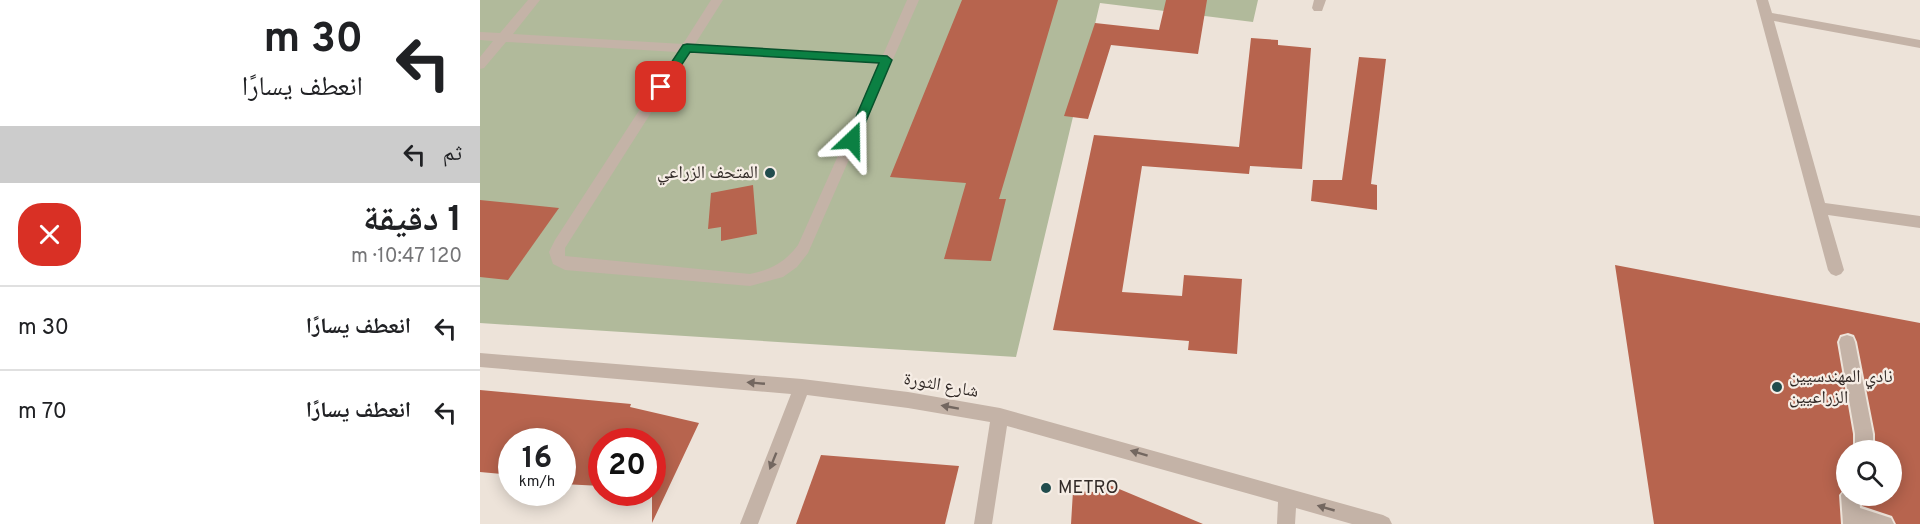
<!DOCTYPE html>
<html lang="ar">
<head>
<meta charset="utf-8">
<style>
	:root { --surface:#fff; --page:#f2f2f2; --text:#202124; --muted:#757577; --line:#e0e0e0 }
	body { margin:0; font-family:Overpass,"Noto Naskh Arabic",sans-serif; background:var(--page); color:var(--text); direction:rtl; height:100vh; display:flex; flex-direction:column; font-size:22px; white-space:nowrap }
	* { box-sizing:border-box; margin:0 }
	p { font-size:20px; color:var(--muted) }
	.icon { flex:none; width:33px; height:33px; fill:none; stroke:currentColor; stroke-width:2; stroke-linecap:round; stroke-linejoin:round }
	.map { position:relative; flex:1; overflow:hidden; direction:ltr }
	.sheet { display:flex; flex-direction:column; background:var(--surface); width:480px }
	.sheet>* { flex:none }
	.top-card { background:#fff; color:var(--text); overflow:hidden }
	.tools { position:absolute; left:1356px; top:440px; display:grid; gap:12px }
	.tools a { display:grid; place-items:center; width:66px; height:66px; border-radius:50%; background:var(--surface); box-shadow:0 3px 15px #0003; font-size:30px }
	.speed { position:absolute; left:18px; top:428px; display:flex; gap:12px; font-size:30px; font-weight:700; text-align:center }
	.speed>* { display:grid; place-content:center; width:78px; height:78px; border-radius:50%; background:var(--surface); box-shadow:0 3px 15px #0003; line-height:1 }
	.speed small { font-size:15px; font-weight:400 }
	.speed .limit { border:9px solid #d22; background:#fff; color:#111 }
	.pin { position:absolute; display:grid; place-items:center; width:51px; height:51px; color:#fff; margin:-26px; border-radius:12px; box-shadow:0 3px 9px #0006 }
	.me { position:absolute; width:66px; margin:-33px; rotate:23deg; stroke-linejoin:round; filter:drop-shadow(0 0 4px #0008) }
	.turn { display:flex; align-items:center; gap:21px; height:126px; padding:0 18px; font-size:27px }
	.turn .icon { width:78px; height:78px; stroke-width:2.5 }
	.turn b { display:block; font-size:42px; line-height:51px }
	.then { display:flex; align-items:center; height:57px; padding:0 18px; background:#0003; gap:12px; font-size:22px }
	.round { display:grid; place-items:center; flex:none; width:63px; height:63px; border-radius:24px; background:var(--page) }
	.summary { display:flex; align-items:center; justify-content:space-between; height:102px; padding:0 18px }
	h1 { font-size:36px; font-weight:700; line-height:45px }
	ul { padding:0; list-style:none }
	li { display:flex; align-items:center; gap:18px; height:84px; padding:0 18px; border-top:2px solid var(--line) }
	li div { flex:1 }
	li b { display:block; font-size:22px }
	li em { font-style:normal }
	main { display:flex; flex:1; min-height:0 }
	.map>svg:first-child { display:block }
	.green { fill:#b1ba9b }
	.building { fill:#b7644e }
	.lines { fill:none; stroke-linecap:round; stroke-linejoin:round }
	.minor { fill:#c4b3a7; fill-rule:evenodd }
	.oneway { fill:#736760 }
	.route { fill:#0b8043; stroke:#07532c; stroke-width:1.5 }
	.poi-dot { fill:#214c4d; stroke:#f6ede5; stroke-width:2 }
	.labels { text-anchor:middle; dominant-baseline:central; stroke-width:4.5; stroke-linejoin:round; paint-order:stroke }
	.poi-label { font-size:18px; fill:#312926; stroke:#f6ede5; text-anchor:start }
	.street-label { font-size:18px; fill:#312926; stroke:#f6ede5 }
</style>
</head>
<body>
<main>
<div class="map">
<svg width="1440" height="524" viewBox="0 0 1440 524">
	<rect width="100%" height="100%" fill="#ede3d9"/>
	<!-- green -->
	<polygon class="green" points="0,0 778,0 773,22 620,3 536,357 0,323"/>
	<!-- building -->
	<g class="building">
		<polygon points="482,0 578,0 519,199 526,199 511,261 464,259 486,183 410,177"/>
		<polygon points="686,0 727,0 718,54 631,45 608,119 584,116 615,23 679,30"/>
		<polygon points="771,38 798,40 798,45 831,48 822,169 770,166 769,174 662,166 642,292 702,296 704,275 762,279 757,354 708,350 709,341 573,330 614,135 759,147"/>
		<polygon points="879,57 906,59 891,184 897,185 897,210 831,201 833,180 862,180"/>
		<polygon points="273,185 277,234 241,241 241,227 228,229 231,193"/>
		<polygon points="0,200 79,208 28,280 0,277"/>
		<polygon points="1135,265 1440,323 1440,524 1416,524 1412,516 1382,506 1381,495 1412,495 1412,450 1395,450 1395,434 1377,342 1374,335 1368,333 1360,335 1357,342 1373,434 1373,450 1366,450 1366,486 1359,495 1361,524 1174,524"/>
		<polygon points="0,390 151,404 150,407 219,423 172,523 172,441 122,441 122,486 82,484 82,441 32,441 32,475 0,472"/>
		<polygon points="341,455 479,466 465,524 316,524"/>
		<polygon points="614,484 632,486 723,524 591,524 593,491 614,492"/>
	</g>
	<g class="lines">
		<!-- minor -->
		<g class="minor">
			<path d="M48,0H60L33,34L203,44L231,0H243L215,44L403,55L427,0H439L328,253L317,267L303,277L270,286L85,270L73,264L69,252L75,240L197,52L26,42L4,68L0,69V57L13,41L0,40V32L20,33ZM209,53L399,64L318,245C305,262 291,270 270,274L85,256V248Z"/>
			<polygon points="834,0 846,0 842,11 834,11 832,8"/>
			<polygon points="1276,0 1288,0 1292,13 1440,40 1440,48 1294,21 1345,203 1440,216 1440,228 1348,215 1364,270 1361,274 1356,276 1351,274 1348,270"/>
			<polygon points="1367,335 1373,337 1375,342 1393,434 1393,450 1375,450 1375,434 1359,342 1361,337"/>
			<polygon points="0,353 322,379 428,392 520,408 903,515 909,518 912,524 872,524 816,508 815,524 797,524 798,502 527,426 512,524 494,524 510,422 428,408 327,395 278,524 260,524 311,394 0,367"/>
			<polygon points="1366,488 1366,495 1379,495 1380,508 1411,518 1414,524 1363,524 1361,495"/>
		</g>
	</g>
	<!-- one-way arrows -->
	<defs><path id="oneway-solid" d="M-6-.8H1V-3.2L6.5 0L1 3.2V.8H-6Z" transform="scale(1.5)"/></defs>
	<g class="oneway">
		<use href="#oneway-solid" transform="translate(276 383) rotate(-175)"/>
		<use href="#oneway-solid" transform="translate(470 407) rotate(-170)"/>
		<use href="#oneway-solid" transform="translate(659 453) rotate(-163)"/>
		<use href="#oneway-solid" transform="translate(293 461) rotate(112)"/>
		<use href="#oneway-solid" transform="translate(846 508) rotate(-164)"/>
	</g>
	<!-- route -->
	<polygon class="route" points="207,44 407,56 412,60 378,140 372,145 366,140 399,63 210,52 185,90 177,90 177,84 203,45"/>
	<!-- markers -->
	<g class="poi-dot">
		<circle cx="290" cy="173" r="6"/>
		<circle cx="1297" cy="387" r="6"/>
		<circle cx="566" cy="488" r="6"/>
	</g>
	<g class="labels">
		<!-- poi labels -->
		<g class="poi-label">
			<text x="278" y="173" text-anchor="end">المتحف الزراعي</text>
			<text x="1309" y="377">نادي المهندسيين<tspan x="1309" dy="21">الزراعيين</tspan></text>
			<text x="578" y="488">METRO</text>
		</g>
		<!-- street labels -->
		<g class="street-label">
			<text transform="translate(461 386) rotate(10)">شارع الثورة</text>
		</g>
	</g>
</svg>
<div class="tools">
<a><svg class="icon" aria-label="search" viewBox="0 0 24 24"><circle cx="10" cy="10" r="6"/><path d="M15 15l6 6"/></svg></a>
</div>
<div class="speed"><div>16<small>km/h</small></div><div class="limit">20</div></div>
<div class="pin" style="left:181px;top:87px;background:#d93025"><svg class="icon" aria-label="arrive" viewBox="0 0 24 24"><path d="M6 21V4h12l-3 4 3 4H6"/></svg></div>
<svg class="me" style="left:372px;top:140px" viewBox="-20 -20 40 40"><path d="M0-17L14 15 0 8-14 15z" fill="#0b8043" stroke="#fff" stroke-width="4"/></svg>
</div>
<section class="sheet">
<div class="top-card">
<div class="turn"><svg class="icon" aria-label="left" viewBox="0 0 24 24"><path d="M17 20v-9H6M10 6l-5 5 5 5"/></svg><div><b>30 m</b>انعطف يسارًا</div></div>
<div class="then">ثم<svg class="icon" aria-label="left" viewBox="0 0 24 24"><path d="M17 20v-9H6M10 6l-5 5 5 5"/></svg></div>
</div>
<div class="summary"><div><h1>1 دقيقة</h1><p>120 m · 10:47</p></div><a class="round" style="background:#d93025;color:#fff"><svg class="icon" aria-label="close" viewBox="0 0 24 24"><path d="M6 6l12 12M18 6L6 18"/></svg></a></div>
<ul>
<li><svg class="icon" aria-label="left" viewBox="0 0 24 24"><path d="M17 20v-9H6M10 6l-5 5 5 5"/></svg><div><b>انعطف يسارًا</b></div><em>30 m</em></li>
<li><svg class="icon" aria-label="left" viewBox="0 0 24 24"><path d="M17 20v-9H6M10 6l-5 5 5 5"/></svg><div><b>انعطف يسارًا</b></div><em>70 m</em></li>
</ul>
</section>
</main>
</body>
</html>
